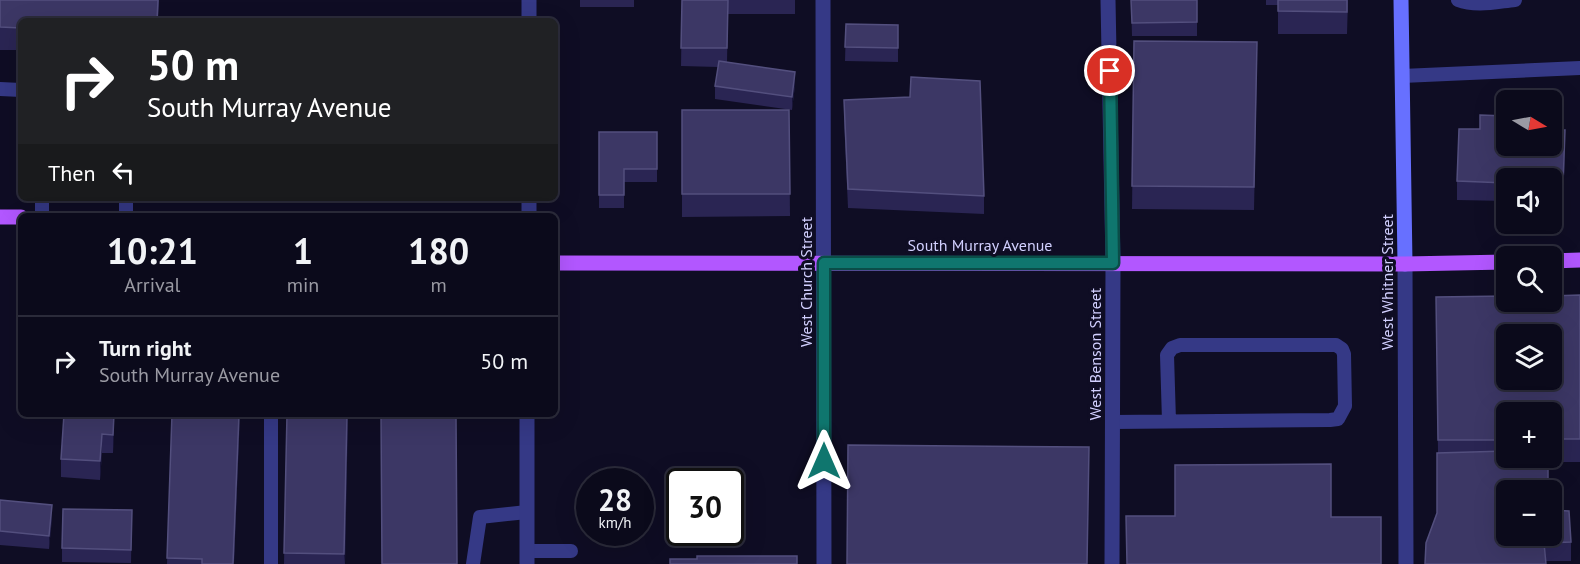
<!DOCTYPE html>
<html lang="en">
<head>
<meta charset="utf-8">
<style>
	:root { --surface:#0b0a1b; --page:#141324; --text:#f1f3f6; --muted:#9a9aa3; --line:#2b2b3a }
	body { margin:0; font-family:"PT Sans",sans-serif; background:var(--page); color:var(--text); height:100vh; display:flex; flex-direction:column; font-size:22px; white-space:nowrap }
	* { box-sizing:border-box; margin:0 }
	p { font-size:20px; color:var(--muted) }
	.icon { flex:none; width:33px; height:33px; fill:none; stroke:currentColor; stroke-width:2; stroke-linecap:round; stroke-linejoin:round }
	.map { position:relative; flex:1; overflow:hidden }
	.drawer { position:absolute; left:18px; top:213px; width:540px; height:204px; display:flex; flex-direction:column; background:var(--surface); border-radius:9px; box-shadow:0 6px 24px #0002,0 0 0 2px var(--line) }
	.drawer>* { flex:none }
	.top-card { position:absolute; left:18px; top:18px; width:540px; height:183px; border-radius:9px; box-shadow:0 6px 24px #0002,0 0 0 2px var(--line); background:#202124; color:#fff; overflow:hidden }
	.needle { width:39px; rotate:100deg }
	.buttons { position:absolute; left:1496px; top:90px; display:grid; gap:12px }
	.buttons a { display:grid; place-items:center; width:66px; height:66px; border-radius:9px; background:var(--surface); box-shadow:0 6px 24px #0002,0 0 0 2px var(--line); font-size:30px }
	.speed { position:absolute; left:576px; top:468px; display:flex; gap:12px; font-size:30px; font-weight:700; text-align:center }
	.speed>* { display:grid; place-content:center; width:78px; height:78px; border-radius:50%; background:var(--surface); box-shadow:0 6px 24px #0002,0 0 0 2px var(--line); line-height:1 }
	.speed small { font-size:15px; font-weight:400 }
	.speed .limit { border:3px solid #111; border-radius:9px; background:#fff; color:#111 }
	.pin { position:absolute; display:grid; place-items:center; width:51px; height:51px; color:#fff; margin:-26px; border:3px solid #fff; border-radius:50%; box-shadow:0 2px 6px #0007 }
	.me { position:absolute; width:66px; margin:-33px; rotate:0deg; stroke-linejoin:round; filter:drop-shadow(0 0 4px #0008) }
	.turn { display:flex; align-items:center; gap:21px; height:126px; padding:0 30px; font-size:27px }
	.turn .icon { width:78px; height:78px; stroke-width:2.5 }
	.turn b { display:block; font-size:42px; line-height:51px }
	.then { display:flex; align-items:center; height:57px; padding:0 30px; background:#0003; gap:12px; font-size:22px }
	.eta { display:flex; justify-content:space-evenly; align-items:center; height:102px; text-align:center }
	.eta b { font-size:36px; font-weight:800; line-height:42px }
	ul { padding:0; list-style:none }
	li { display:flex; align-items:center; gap:18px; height:90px; padding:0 30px; border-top:2px solid var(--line) }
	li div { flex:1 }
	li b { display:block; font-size:22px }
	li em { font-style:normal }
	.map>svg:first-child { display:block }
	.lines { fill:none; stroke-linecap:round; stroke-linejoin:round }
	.service { stroke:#353986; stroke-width:14 }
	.minor { stroke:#353986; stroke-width:15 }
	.tertiary { stroke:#353986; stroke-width:15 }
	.secondary { stroke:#6770ff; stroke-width:15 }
	.primary { stroke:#b257ff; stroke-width:15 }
	.wall { fill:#2a2553; fill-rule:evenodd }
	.shaded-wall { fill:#171438 }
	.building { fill:#3c3765; stroke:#534f7e; stroke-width:1.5; fill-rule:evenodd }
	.route-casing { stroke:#0a4d48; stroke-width:15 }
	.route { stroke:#0f766e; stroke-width:10 }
	.labels { text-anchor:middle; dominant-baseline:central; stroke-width:6; stroke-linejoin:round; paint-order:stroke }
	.street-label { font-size:16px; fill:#d2d0ff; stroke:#0f0d24 }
</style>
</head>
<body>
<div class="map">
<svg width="1580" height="564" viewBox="0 0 1580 564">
	<rect width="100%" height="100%" fill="#0f0d24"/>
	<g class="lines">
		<!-- service -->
		<g class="service">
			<path d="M1458,0C1476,7 1496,2 1515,0"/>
			<polyline points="1402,76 1580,68"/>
			<polyline points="0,89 21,90"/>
			<polyline points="42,198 42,216"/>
			<polyline points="126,198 126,216"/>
			<polyline points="271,414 271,564"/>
			<polyline points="1113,422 1330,420 1338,419 1345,406 1344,354 1342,349 1336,345 1180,345 1172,348 1167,355 1169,421"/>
			<polyline points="527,551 571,551"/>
			<polyline points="473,564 480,517 527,512"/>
		</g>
		<!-- minor -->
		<g class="minor">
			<polyline points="823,0 824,564"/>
			<polyline points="1108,0 1113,263 1112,564"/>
			<polyline points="1405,264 1406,564"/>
		</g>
		<!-- tertiary -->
		<g class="tertiary">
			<polyline points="529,21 529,0"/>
			<polyline points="529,198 529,216"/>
			<polyline points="527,414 527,564"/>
		</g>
		<!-- secondary -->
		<polyline class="secondary" points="1401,0 1405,264"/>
		<!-- primary -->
		<g class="primary">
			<polyline points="0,217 21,217"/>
			<polyline points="1551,261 1580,260"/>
			<polyline points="555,263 1405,264 1506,262"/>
		</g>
	</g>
	<!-- wall -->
	<g class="wall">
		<polygon points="0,0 159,0 158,21 21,21 21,50 0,50"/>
		<rect x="580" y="0" width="54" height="7"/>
		<polygon points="682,0 795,0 795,14 728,14 727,62 795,85 792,110 715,99 715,86 718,67 681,66"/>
		<polygon points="1131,0 1197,22 1197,36 1132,36"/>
		<polygon points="1266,0 1348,0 1347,34 1278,34 1278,5 1266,5"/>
		<polygon points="846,24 898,25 898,62 845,61"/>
		<polygon points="1134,41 1257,65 1254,210 1132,209"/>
		<polygon points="844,100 984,196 984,214 848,208 844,119"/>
		<polygon points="682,110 789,110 790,216 682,217"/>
		<polygon points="1480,129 1506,146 1565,149 1563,203 1551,202 1551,178 1506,178 1506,201 1457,200 1457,181"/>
		<polygon points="599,132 657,132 657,182 624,182 624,208 599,208"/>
		<polygon points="390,198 489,198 489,201 390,202"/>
		<path d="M1580,295V462H1548L1506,490L1571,542V561H1546L1437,513L1438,453L1436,297ZM1506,412H1551V458H1506Z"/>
		<polygon points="172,414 240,414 234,564 167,564"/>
		<polygon points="287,414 348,414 345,564 284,564"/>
		<polygon points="114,427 113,453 102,453 100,480 61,477 61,459"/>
		<polygon points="0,500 52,518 49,549 0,545"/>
		<polygon points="132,510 131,563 62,562 62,548"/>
	</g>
	<!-- shaded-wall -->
	<g class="shaded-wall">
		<polygon points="795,72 795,85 792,110 792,97"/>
		<polygon points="1565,130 1565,149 1563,203 1563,184"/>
		<polygon points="114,414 114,427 113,453 113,435"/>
		<polygon points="239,414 240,414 234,564 233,564"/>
		<polygon points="347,414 348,414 345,564 344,554"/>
		<polygon points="102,434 102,453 100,480 100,461"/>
		<polygon points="52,505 52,518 49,549 49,536"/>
	</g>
	<!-- building -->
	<g class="building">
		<polygon points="0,0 158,0 157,21 21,21 21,28 0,27"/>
		<polygon points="682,0 728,0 727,48 681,48"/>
		<polygon points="1131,0 1197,0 1197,22 1132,23"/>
		<polygon points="1278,0 1347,0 1347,12 1278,11"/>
		<polygon points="846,24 898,25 898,48 845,47"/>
		<polygon points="1134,41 1257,42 1254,187 1132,186"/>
		<polygon points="719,61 795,72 792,97 715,86"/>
		<polygon points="911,77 980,81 984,196 848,189 844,100 910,97"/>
		<polygon points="682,110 789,110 790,194 682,194"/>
		<polygon points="1480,115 1506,116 1506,146 1551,146 1551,130 1565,130 1563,184 1551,184 1551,178 1506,178 1506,183 1457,181 1459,129 1480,129"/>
		<polygon points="599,132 657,132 657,169 624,169 624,195 599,195"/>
		<path d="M1580,295V439H1551V412H1506V440H1438L1436,297L1506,296V302H1551V296ZM1506,334H1551V380H1506Z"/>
		<polygon points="64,414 114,414 113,435 102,434 100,461 61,459"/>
		<polygon points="172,414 239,414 233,564 202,564 202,559 167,558"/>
		<polygon points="287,414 347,414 344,554 284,553"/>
		<polygon points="381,414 456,414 457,564 382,564"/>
		<polygon points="848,445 1089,447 1087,564 847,564"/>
		<polygon points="1506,451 1506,458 1548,458 1548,490 1506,490 1506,536 1551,536 1551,510 1569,511 1571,542 1544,543 1546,564 1425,564 1426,543 1437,513 1437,453"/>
		<polygon points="1331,464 1331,517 1381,517 1381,564 1127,564 1126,516 1175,516 1175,465"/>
		<polygon points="0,500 52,505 49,536 0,531"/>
		<polygon points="63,509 132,510 131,550 62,548"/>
		<polygon points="697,556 797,556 797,564 670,564 670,559 697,559"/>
	</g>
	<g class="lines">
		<defs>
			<polyline id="route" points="824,461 824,263 1113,263 1110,71"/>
		</defs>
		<!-- route casing -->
		<use href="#route" class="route-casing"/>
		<!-- route -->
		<use href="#route" class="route"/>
	</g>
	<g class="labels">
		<!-- street labels -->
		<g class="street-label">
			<text x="980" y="245">South Murray Avenue</text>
			<text transform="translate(806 282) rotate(-90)">West Church Street</text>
			<text transform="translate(1387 282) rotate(-90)">West Whitner Street</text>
			<text transform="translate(1095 354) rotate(-90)">West Benson Street</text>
		</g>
	</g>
</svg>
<div class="buttons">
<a><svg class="needle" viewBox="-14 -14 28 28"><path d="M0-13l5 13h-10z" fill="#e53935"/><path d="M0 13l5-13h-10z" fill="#9a9aa3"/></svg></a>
<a><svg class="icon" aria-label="sound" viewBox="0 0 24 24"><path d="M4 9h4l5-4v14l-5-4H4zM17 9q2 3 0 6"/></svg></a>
<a><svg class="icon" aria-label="search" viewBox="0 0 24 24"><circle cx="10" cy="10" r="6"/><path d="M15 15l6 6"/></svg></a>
<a><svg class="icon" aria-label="layers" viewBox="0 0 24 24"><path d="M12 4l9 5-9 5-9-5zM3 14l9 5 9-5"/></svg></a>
<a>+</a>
<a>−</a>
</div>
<div class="speed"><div>28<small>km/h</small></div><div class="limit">30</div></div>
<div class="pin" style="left:1110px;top:71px;background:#d93025"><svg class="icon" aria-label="arrive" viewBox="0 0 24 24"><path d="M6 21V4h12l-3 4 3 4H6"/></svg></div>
<svg class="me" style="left:824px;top:461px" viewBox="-20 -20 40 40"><path d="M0-17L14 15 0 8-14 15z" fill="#0f766e" stroke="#fff" stroke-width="4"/></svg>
<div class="top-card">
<div class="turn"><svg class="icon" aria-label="right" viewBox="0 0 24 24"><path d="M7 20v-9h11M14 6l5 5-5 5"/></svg><div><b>50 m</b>South Murray Avenue</div></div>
<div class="then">Then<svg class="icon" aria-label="left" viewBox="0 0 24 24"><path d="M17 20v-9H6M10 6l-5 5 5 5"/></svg></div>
</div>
<section class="drawer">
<div class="eta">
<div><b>10:21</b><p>Arrival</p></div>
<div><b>1</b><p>min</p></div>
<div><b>180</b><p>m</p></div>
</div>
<ul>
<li><svg class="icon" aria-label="right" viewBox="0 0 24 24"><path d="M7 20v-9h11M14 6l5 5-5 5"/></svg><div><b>Turn right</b><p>South Murray Avenue</p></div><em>50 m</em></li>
</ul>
</section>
</div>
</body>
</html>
